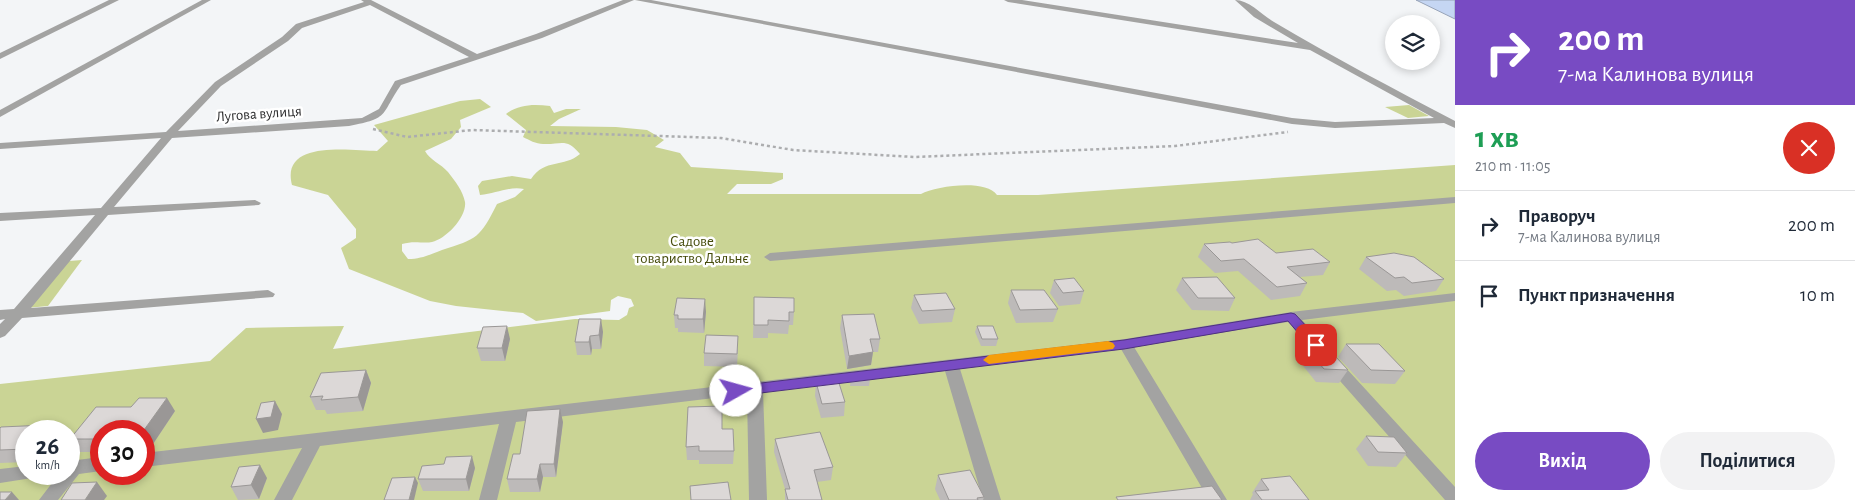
<!DOCTYPE html>
<html lang="uk">
<head>
<meta charset="utf-8">
<style>
	:root { --surface:#fff; --page:#f2f2f3; --text:#1f2937; --muted:#747a83; --line:#e0e1e3; --accent:#784bc3 }
	body { margin:0; font-family:"Alegreya Sans",sans-serif; background:var(--page); color:var(--text); height:100vh; display:flex; flex-direction:column; font-size:19px; white-space:nowrap }
	* { box-sizing:border-box; margin:0 }
	p { font-size:16px; color:var(--muted) }
	.icon { flex:none; width:28px; height:28px; fill:none; stroke:currentColor; stroke-width:2; stroke-linecap:round; stroke-linejoin:round }
	.map { position:relative; flex:1; overflow:hidden }
	.side { display:flex; flex-direction:column; background:var(--surface); width:400px }
	.side>* { flex:none }
	.banner { background:#784bc3; color:#fff; overflow:hidden }
	.tools { position:absolute; left:1385px; top:15px; display:grid; gap:10px }
	.tools a { display:grid; place-items:center; width:55px; height:55px; border-radius:50%; background:var(--surface); box-shadow:0 2px 8px #0003; font-size:25px }
	.speed { position:absolute; left:15px; top:420px; display:flex; gap:10px; font-size:25px; font-weight:700; text-align:center }
	.speed>* { display:grid; place-content:center; width:65px; height:65px; border-radius:50%; background:var(--surface); box-shadow:0 2px 8px #0003; line-height:1 }
	.speed small { font-size:12px; font-weight:400 }
	.speed .limit { border:8px solid #d22; background:#fff; color:#111 }
	.pin { position:absolute; display:grid; place-items:center; width:42px; height:42px; color:#fff; margin:-21px; border-radius:10px; box-shadow:0 2px 8px #0006 }
	.me { position:absolute; width:55px; margin:-28px; rotate:83deg; stroke-linejoin:round; filter:drop-shadow(0 0 4px #0008) }
	.turn { display:flex; align-items:center; gap:18px; height:105px; padding:0 20px; font-size:22px }
	.turn .icon { width:65px; height:65px; stroke-width:2.5 }
	.turn b { display:block; font-size:35px; line-height:42px }
	.round { display:grid; place-items:center; flex:none; width:52px; height:52px; border-radius:26px; background:var(--page) }
	.overview { display:flex; align-items:center; justify-content:space-between; height:85px; padding:0 20px }
	h1 { font-size:30px; font-weight:700; line-height:38px; color:#1e9e55 }
	.button { display:flex; gap:10px; margin-top:auto; padding:10px 20px }
	.button a { flex:1; height:58px; border-radius:30px; background:var(--accent); color:#fff; font-size:20px; font-weight:700; line-height:58px; text-align:center }
	.button a+a { background:var(--page); color:var(--text) }
	ul { padding:0; list-style:none }
	li { display:flex; align-items:center; gap:15px; height:70px; padding:0 20px; border-top:1px solid var(--line) }
	li div { flex:1 }
	li b { display:block; font-size:19px }
	li em { font-style:normal }
	main { display:flex; flex:1; min-height:0 }
	.map>svg:first-child { display:block }
	.green { fill:#cad495; fill-rule:evenodd }
	.water { fill:#c5d6f3; stroke:#97a3b8 }
	.lines { fill:none; stroke-linecap:round; stroke-linejoin:round }
	.path { stroke:#acadaf; stroke-width:2.5; stroke-dasharray:3 3; stroke-linecap:butt }
	.minor { fill:#a3a3a2; fill-rule:evenodd }
	.wall { fill:#bdbab9 }
	.shaded-wall { fill:#9a9796 }
	.building { fill:#dcd8d7; stroke:#9a9796 }
	.route { fill:#784bc3; stroke:#4e317f }
	.slow { fill:#f59e0b }
	.labels { text-anchor:middle; dominant-baseline:central; stroke-width:5; stroke-linejoin:round; paint-order:stroke }
	.street-label { font-size:15px; fill:#2c2c2d; stroke:#fff }
	.park-label { font-size:15px; fill:#454b0a; stroke:#fff }
</style>
</head>
<body>
<main>
<div class="map">
<svg width="1455" height="500" viewBox="0 0 1455 500">
	<rect width="100%" height="100%" fill="#f3f5f7"/>
	<!-- green -->
	<g class="green">
		<path d="M480,99L491,107L460,120L461,127L451,139L425,151C430,160 441,164 448,172C455,181 463,191 465,202C467,217 446,239 432,242C423,244 415,240 402,244V251L408,259C421,259 429,255 442,250C477,239 480,238 497,204L515,197L524,189C508,186 496,194 480,195L478,186L482,181L512,176L531,179C545,158 564,168 580,154C566,137 561,145 543,144C536,144 529,140 523,137L526,130L506,114C519,104 534,104 550,106L554,113L566,109H581L559,119L550,126L616,127L647,130L664,140L655,147L680,153L691,167L783,173V179L771,184H737L727,194H921C936,186 986,179 997,195H1038L1455,165V500H0V384L210,361L246,328L344,326L333,349L575,319L619,320L627,315L629,308L634,306L631,299L618,296L611,300L610,311L536,321L523,313L456,306L430,301L349,269L341,248L356,238V229L328,195L292,185C280,139 352,151 377,151L388,141L374,125L460,101ZM26,431H69V474H26ZM101,431H144V474H101Z"/>
		<polygon points="1409,105 1429,116 1408,118 1385,107"/>
		<polygon points="82,260 48,306 16,309 56,262"/>
	</g>
	<!-- water -->
	<polygon class="water" points="1416,0 1455,0 1455,19"/>
	<g class="lines">
		<!-- path -->
		<polyline class="path" points="373,129 407,137 472,130 721,138 793,150 914,157 1175,146 1288,132"/>
		<!-- minor -->
		<g class="minor">
			<polygon points="109,0 119,0 0,59 0,53"/>
			<polygon points="202,0 211,0 0,117 0,110"/>
			<path d="M361,0H371L477,54L536,34L623,0H634L542,38L401,85C380,115 391,118 349,126L172,138L114,207L255,200L261,203L259,205L108,215L31,308L268,290L275,294L273,297L22,318L5,336L0,338V324L5,319L0,320V310L14,309L95,215L0,221V213L101,208L161,138L0,149V143L166,132L215,82L282,37L296,24L364,2ZM370,5L469,57L395,81L379,109L362,118L178,131L221,86L288,41L302,28Z"/>
			<path d="M635,0H651L1292,118L1335,122L1434,118L1310,50L1008,2L1004,0H1022L1298,43L1254,17L1235,0C1249,0 1262,15 1274,22C1333,57 1394,89 1455,121V128L1444,123L1335,128L1292,124Z"/>
			<polygon points="1455,197 1455,203 770,261 764,257 770,253"/>
			<polygon points="1455,293 1455,301 1302,320 1455,487 1455,500 1445,500 1288,322 1134,347 1227,500 1209,500 1121,349 960,369 1001,500 983,500 945,371 763,392 767,500 749,500 747,394 516,422 497,500 479,500 499,424 320,446 292,500 274,500 302,448 144,467 144,453 1125,339 1291,312"/>
			<polygon points="101,457 101,471 79,474 58,500 39,500 59,474 69,474 69,461"/>
			<polygon points="26,466 26,474 34,474 32,478 0,483 0,469"/>
		</g>
	</g>
	<!-- wall -->
	<g class="wall">
		<polygon points="1232,243 1276,253 1330,262 1323,275 1300,277 1307,283 1300,296 1271,300 1238,271 1215,273 1198,257 1204,244"/>
		<polygon points="1366,257 1444,279 1436,291 1404,296 1396,290 1387,291 1359,269"/>
		<polygon points="1182,278 1235,298 1229,311 1192,310 1176,290"/>
		<polygon points="1054,280 1084,291 1080,304 1059,306 1050,293"/>
		<polygon points="1011,290 1058,309 1053,322 1016,323 1008,303"/>
		<polygon points="914,295 955,309 952,322 919,324 911,308"/>
		<polygon points="754,297 794,312 793,325 789,325 788,334 768,333 768,338 753,338"/>
		<polygon points="706,312 704,333 678,332 678,328 675,328 674,315"/>
		<polygon points="842,315 880,339 878,352 873,352 871,365 847,369 840,328"/>
		<polygon points="579,319 603,332 601,349 592,349 591,355 577,355 575,342"/>
		<polygon points="977,326 998,339 996,346 981,346 975,332"/>
		<polygon points="510,339 505,361 481,361 477,348"/>
		<polygon points="1303,344 1348,370 1339,383 1316,382 1296,357"/>
		<polygon points="1346,344 1405,371 1395,384 1362,383 1338,357"/>
		<polygon points="738,349 737,367 704,366 704,353"/>
		<polygon points="366,370 371,383 363,411 327,414 325,410 316,410 310,397"/>
		<polygon points="851,377 870,379 869,386 850,386"/>
		<polygon points="816,382 845,402 844,416 821,418 815,396"/>
		<polygon points="175,411 153,444 144,444 144,431 101,431 101,452 80,452 70,439"/>
		<polygon points="563,422 556,477 543,477 540,492 510,492 507,479 520,454"/>
		<polygon points="0,428 26,431 26,462 0,463"/>
		<polygon points="722,429 734,451 733,464 699,464 699,460 687,460 686,447"/>
		<polygon points="1366,436 1407,453 1396,467 1368,466 1356,449"/>
		<polygon points="775,439 833,467 831,480 817,482 822,500 785,500 785,489 774,452"/>
		<polygon points="475,468 469,491 423,491 418,479"/>
		<polygon points="938,475 984,497 983,500 940,500 935,489"/>
		<polygon points="267,478 259,499 238,500 231,487"/>
		<polygon points="1261,479 1309,500 1250,500 1253,494 1252,493"/>
	</g>
	<!-- shaded-wall -->
	<g class="shaded-wall">
		<polygon points="705,299 706,312 704,333 703,319"/>
		<polygon points="601,319 603,332 601,349 599,335"/>
		<polygon points="507,326 510,339 505,361 502,348"/>
		<polygon points="590,336 592,349 591,355 589,342"/>
		<polygon points="873,352 871,365 847,369 849,356"/>
		<polygon points="366,370 371,383 363,411 358,397"/>
		<polygon points="167,398 175,411 153,444 144,430"/>
		<polygon points="275,401 282,414 278,430 263,433 256,419"/>
		<polygon points="560,409 563,422 556,477 554,464"/>
		<polygon points="46,425 51,431 42,431"/>
		<polygon points="101,430 102,431 101,431 101,449 94,439"/>
		<polygon points="472,456 475,468 469,491 466,479"/>
		<polygon points="540,464 543,477 540,492 537,479"/>
		<polygon points="260,465 267,478 259,499 251,485"/>
		<polygon points="415,477 418,483 414,500 409,500"/>
		<polygon points="97,482 107,496 104,500 85,500"/>
		<polygon points="12,492 19,500 5,500"/>
	</g>
	<!-- building -->
	<g class="building">
		<polygon points="1258,239 1276,253 1313,249 1330,262 1287,267 1307,283 1277,287 1244,259 1221,261 1204,244 1230,242 1232,243"/>
		<polygon points="1394,253 1414,257 1444,279 1412,283 1404,277 1395,278 1366,257"/>
		<polygon points="1217,277 1235,298 1198,298 1182,278"/>
		<polygon points="1074,278 1084,291 1063,293 1054,280"/>
		<polygon points="1011,290 1044,290 1058,309 1020,310"/>
		<polygon points="946,293 955,309 922,311 914,295"/>
		<polygon points="754,297 794,298 794,312 789,312 789,321 768,320 768,325 754,325"/>
		<polygon points="677,298 705,299 703,319 678,319 678,315 674,315"/>
		<polygon points="874,314 880,339 870,339 873,352 849,356 842,315"/>
		<polygon points="579,319 601,319 599,335 590,336 589,342 575,342"/>
		<polygon points="507,326 502,348 477,348 483,327"/>
		<polygon points="977,326 993,326 998,339 982,339"/>
		<polygon points="706,335 738,336 737,354 704,353"/>
		<polygon points="1303,344 1324,344 1348,370 1324,369"/>
		<polygon points="1346,344 1379,344 1405,371 1371,370"/>
		<polygon points="366,370 358,397 321,400 323,396 310,397 321,373"/>
		<polygon points="869,375 870,379 851,379 851,377"/>
		<polygon points="838,380 845,402 822,404 816,382"/>
		<polygon points="139,398 167,398 144,430 101,430 94,439 70,439 96,407 131,407"/>
		<polygon points="275,401 271,417 256,419 261,403"/>
		<polygon points="722,406 722,429 733,429 734,451 699,451 699,446 686,447 688,407"/>
		<polygon points="560,409 554,464 540,464 537,479 507,479 513,454 520,454 527,411"/>
		<polygon points="46,425 42,431 26,431 26,449 0,450 0,428 1,427"/>
		<polygon points="820,432 833,467 814,470 822,500 788,500 785,489 790,489 775,439"/>
		<polygon points="1366,436 1394,437 1407,453 1378,452"/>
		<polygon points="472,456 466,479 418,479 422,466 444,464 446,457"/>
		<polygon points="260,465 251,485 231,487 239,467"/>
		<polygon points="970,470 984,497 977,498 978,500 949,500 938,475"/>
		<polygon points="1290,476 1309,500 1262,500 1255,491 1269,490 1261,479"/>
		<polygon points="415,477 409,500 384,500 392,478"/>
		<polygon points="97,482 85,500 61,500 72,483"/>
		<polygon points="728,482 731,500 691,500 690,486"/>
		<polygon points="1212,486 1222,500 1118,500 1116,497"/>
		<polygon points="0,492 12,492 5,500 0,500"/>
	</g>
	<!-- route -->
	<polygon class="route" points="1291,313 1295,314 1321,342 1322,345 1321,348 1311,348 1288,321 1124,349 736,396 729,391 736,386 1124,340"/>
	<!-- slow -->
	<polygon class="slow" points="1108,341 1113,343 1115,346 1113,349 989,364 983,360 989,355"/>
	<g class="labels">
		<!-- street labels -->
		<g class="street-label">
			<text transform="translate(259 114) rotate(-4)">Лугова вулиця</text>
		</g>
		<!-- park labels -->
		<g class="park-label">
			<text x="692" y="241">Садове<tspan x="692" dy="17">товариство Дальнє</tspan></text>
		</g>
	</g>
</svg>
<div class="tools">
<a><svg class="icon" aria-label="layers" viewBox="0 0 24 24"><path d="M12 4l9 5-9 5-9-5zM3 14l9 5 9-5"/></svg></a>
</div>
<div class="speed"><div>26<small>km/h</small></div><div class="limit">30</div></div>
<div class="pin" style="left:1316px;top:345px;background:#d93025"><svg class="icon" aria-label="arrive" viewBox="0 0 24 24"><path d="M6 21V4h12l-3 4 3 4H6"/></svg></div>
<svg class="me" style="left:736px;top:391px" viewBox="-20 -20 40 40"><circle r="19" fill="#fff"/><path d="M0-13L10 11 0 6-10 11z" fill="#784bc3"/></svg>
</div>
<section class="side">
<div class="banner">
<div class="turn"><svg class="icon" aria-label="right" viewBox="0 0 24 24"><path d="M7 20v-9h11M14 6l5 5-5 5"/></svg><div><b>200 m</b>7-ма Калинова вулиця</div></div>
</div>
<div class="overview"><div><h1>1 хв</h1><p>210 m · 11:05</p></div><a class="round" style="background:#d93025;color:#fff"><svg class="icon" aria-label="close" viewBox="0 0 24 24"><path d="M6 6l12 12M18 6L6 18"/></svg></a></div>
<ul>
<li><svg class="icon" aria-label="right" viewBox="0 0 24 24"><path d="M7 20v-9h11M14 6l5 5-5 5"/></svg><div><b>Праворуч</b><p>7-ма Калинова вулиця</p></div><em>200 m</em></li>
<li><svg class="icon" aria-label="arrive" viewBox="0 0 24 24"><path d="M6 21V4h12l-3 4 3 4H6"/></svg><div><b>Пункт призначення</b></div><em>10 m</em></li>
</ul>
<div class="button"><a>Вихід</a><a>Поділитися</a></div>
</section>
</main>
</body>
</html>
